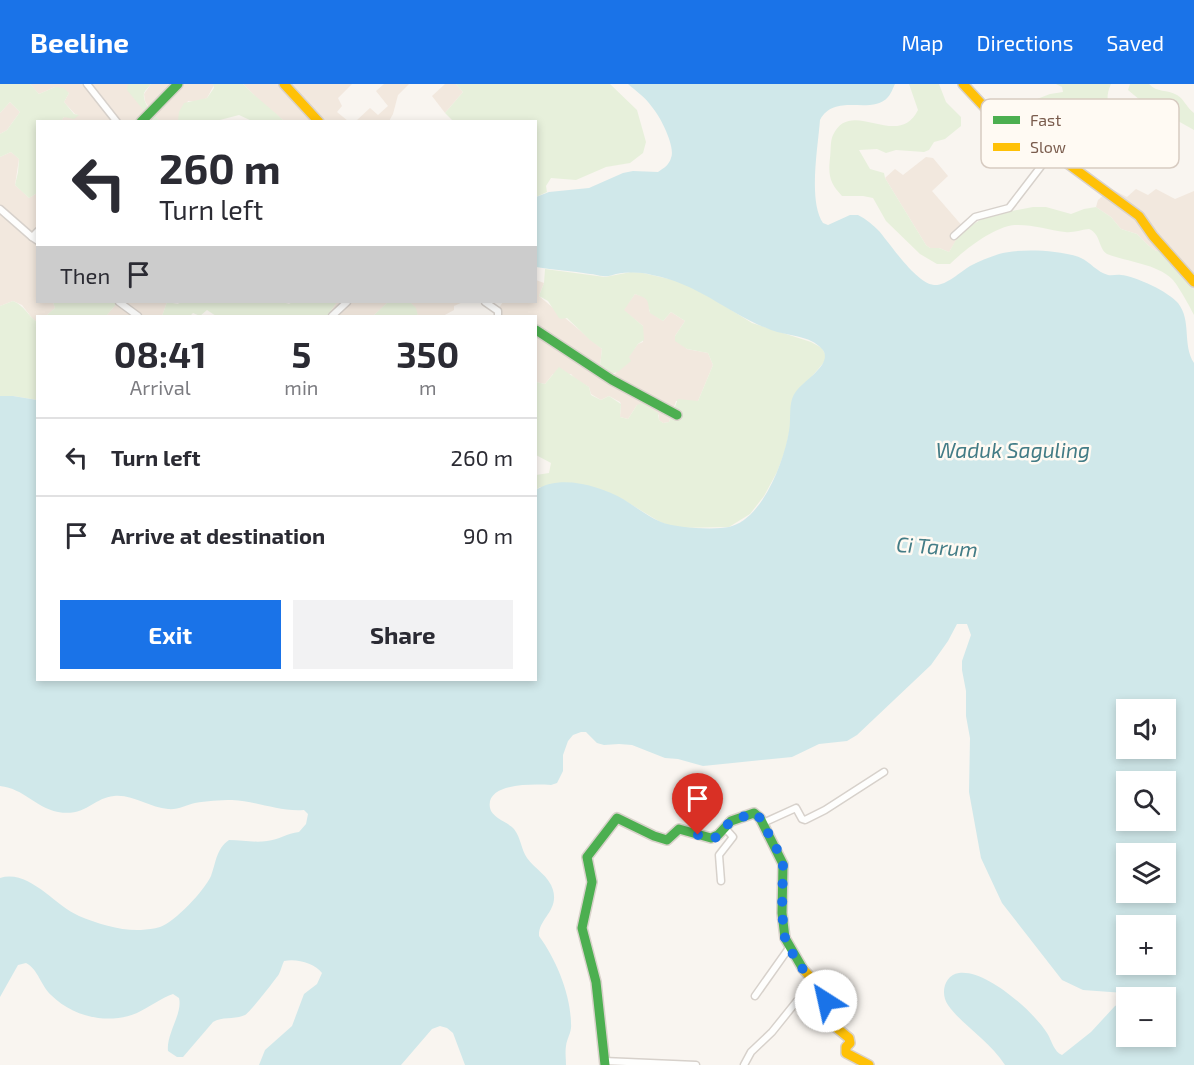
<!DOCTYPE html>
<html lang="en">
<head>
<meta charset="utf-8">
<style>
	:root { --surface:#fff; --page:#f2f2f3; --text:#2b2b33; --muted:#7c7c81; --line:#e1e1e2; --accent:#1a73e8 }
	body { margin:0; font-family:"Exo 2",sans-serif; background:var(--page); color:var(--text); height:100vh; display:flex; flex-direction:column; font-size:22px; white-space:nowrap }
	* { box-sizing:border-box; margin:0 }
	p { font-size:20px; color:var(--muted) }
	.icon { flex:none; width:33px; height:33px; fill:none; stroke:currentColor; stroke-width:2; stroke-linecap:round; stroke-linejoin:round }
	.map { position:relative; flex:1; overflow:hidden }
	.drawer { position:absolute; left:36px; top:231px; width:501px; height:366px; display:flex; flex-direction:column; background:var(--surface); border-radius:0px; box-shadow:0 3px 9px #0003 }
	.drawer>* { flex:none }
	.guide { position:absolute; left:36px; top:36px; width:501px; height:183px; border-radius:0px; box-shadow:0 3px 9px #0003; background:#fff; color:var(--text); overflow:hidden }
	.tools { position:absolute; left:1116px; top:615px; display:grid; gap:12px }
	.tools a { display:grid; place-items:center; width:60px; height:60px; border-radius:0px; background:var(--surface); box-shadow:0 3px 9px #0003; font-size:30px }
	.pin { position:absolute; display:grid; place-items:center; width:51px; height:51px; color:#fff; margin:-62px -26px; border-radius:50% 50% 50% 0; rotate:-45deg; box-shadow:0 0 6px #0007 }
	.pin .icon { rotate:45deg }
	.me { position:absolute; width:66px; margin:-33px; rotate:325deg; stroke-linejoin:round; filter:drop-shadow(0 0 4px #0008) }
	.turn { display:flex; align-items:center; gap:21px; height:126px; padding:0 24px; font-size:27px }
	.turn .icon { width:78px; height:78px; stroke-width:2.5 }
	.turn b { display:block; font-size:42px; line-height:51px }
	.then { display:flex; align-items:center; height:57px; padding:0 24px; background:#0003; gap:12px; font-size:22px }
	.eta { display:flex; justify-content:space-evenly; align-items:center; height:102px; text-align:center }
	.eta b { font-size:36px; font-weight:700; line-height:42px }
	.cta { display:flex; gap:12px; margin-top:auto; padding:12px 24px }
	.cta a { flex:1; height:69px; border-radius:0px; background:var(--accent); color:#fff; font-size:24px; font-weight:700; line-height:69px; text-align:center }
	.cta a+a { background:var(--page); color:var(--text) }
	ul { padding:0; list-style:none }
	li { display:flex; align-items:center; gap:18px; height:78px; padding:0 24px; border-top:2px solid var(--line) }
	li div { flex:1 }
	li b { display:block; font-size:22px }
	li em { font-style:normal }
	header { display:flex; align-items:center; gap:36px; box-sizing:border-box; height:84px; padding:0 30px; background:var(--accent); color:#fff }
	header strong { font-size:28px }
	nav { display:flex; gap:33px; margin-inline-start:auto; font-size:21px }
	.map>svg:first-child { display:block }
	.residential { fill:#f2e8de }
	.green { fill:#e7f0db }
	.water { fill:#d0e8ea; fill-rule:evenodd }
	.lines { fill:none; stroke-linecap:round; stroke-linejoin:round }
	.street-casing { stroke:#d7d1cb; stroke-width:9 }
	.fast-casing { stroke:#d9d2cb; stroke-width:12 }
	.slow-casing { stroke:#d9d2cb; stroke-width:12 }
	.street { stroke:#fefefd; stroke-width:6 }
	.fast { stroke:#4caf50; stroke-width:9 }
	.slow { stroke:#ffc107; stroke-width:9 }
	.route { stroke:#1a73e8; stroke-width:10; stroke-dasharray:0 18 }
	.labels { text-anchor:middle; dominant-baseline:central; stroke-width:5; stroke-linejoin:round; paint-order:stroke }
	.water-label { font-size:21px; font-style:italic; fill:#437c86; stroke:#fffaf3 }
	.key { fill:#fffaf3; stroke:#d7cbc1; stroke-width:1.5 }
	.key-label { font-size:16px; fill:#7a5c4d }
</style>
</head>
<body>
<header>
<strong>Beeline</strong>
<nav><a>Map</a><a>Directions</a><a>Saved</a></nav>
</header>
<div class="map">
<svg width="1194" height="981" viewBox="0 0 1194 981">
	<rect width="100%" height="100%" fill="#f9f5f0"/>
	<!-- residential -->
	<g class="residential">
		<polygon points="30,0 128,0 128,6 150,34 146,38 61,37 64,33 78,31 75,30 64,18 69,9 55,3 39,10"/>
		<polygon points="151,0 213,0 214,1 207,14 198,18 188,17 178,37 161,37 154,32 145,17 144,10"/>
		<polygon points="243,0 352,0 338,14 342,22 337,28 348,37 284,37 277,31 271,28"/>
		<polygon points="384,0 409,0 398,11 393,30 389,37 356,37 370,24 378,31 388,22 376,7"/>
		<polygon points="445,0 456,0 463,8 445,29 432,12"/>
		<polygon points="10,18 20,28 7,46 0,50 0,29"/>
		<polygon points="11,68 19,75 15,101 29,114 37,109 38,218 53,218 55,224 46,232 38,232 37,238 32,234 22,221 13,217 0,222 0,73"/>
		<polygon points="926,73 933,74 948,92 932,107 964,144 949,168 939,164 930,164 926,161 885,94 895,85 903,91"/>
		<polygon points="1111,105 1127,113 1136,105 1148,111 1156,105 1175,115 1194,107 1194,206 1181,188 1161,167 1156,167 1148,161 1137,150 1121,145 1111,133 1096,123 1098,116"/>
		<polygon points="536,196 544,199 539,212 602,265 600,282 612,290 615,290 638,260 643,258 643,242 623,226 635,210 645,213 650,219 649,227 663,237 671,228 685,237 675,252 687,265 708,269 713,281 698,317 676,317 669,338 663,339 659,336 659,331 637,321 628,335 620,333 621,320 620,318 609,312 601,316 591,310 589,303 576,296 571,290 553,290 545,300 536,298 536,232 493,232 503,218 536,218"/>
		<polygon points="118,218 167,218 162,232 106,232"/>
		<polygon points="337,218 388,218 373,232 327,232"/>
		<polygon points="410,218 463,218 454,222 454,226 443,232 418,232 415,224"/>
	</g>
	<!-- green -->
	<g class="green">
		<polygon points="0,0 30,0 39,10 55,3 64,4 69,9 64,18 74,30 79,31 74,35 64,33 61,37 38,38 37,109 29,114 15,101 18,88 19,75 11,68 0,73 0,50 7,46 20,28 10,18 0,29"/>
		<path d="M128,0H151C149,3 145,6 144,9C142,19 154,32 161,37H146L150,34L127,6Z"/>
		<path d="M213,0H243C256,14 271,24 284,37H252L239,31L216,37H178L179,28L184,19L207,14L214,4Z"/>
		<polygon points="456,0 610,0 637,26 646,58 643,69 630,79 606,83 576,96 551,94 546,102 547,108 536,113 536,38 453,37 445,29 463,8"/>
		<path d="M909,0H939L946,18L961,33V42L945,55L934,58L929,66L924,68L896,66L886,69L877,65L859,66L870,85L884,89L885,94L926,161L930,164H939L949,168L960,149L986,132L1033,123H1046L1071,130L1084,125L1096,123L1111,133L1121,145L1137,150L1148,161L1156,167H1161L1181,188L1194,206V231C1190,223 1178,201 1172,195C1157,180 1128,178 1107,170C1098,164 1101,150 1089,145C1080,146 1073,149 1065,148C1049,146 1031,140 1014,141C994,143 964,166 950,180H937L920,170L886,137L873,114L863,112H842C830,99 828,92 830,74C831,68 830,57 833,51C851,12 898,67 918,26Z"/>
		<path d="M1056,0H1111C1100,23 1118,30 1128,49L1124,52L1120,49L1097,25L1085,17L1039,19L1037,15L1050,10L1063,8L1062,3Z"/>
		<path d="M1130,0H1149C1157,9 1167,5 1177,11C1184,15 1187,24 1194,29V46L1178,37L1158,34L1152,26L1128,6Z"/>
		<path d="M545,185L605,193L631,188L643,189L682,198L717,217L752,239L811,258L822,264L825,270V277L792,316L790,345L785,367L777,388L764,412L750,430L729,443L676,444L660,438L622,415L540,403L536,406V391L549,389L551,379L536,371V298L545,300L559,283L589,303L591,311L601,316L609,312L621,320L620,333L628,335L637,321L642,319L658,329L659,336L663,339L669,338L678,315L698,317L713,281L708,269L687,265L675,257V252L685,237L671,228L663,237L650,229C647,216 650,215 635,210L624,226L643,242L644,256L638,260L629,273L631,277L619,287L612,290L600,282L602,265L590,256L567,234L561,235L559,234L548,217L539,212L544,199Z"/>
		<path d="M13,217C25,222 27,231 37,238V316L13,312H0V222Z"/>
		<polygon points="53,218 118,218 106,232 46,232 55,224"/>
		<polygon points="167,218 178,220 180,218 283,218 289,220 292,218 337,218 327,232 216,232 207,226 200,232 193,229 190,232 162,232"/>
		<polygon points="388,218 410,218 416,224 418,232 373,232"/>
	</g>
	<!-- water -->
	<path class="water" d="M628,0H895C893,4 891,10 888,13C872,32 835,8 820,36C818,63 808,117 823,139L828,141L850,131H858C866,135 873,141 879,147C891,161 916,199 934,201C946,202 960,188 970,182C979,177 990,173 999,170C1018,164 1063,166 1081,174C1090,178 1097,188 1108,191C1112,192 1117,190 1121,191C1135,192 1169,208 1178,219C1192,237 1182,260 1194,279V981H1005C989,956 963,942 948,921C940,910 944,891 959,889C986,885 1034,928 1047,949C1052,957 1054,968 1062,971L1091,948L1115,922L1119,920H1126V952H1166V914L1146,913L1138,910L1083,906L1062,896L1002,819L981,774L969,708L970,654L966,632V607L962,586V577L971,551L967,540H957L948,557L931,581L857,651L847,657L819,660L792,673L703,682L678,675L665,674L632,661L619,660L604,661L597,659L586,648H581L573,651L568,657L563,671V687L557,699L551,701C536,700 485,698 490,724C492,734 508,738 514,745C521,754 521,765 527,774C535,785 549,792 553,806C559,827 538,835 539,852C556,875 571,911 571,940C572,948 567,954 566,962C565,968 566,975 566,981H465L453,949L447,944L440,942L432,945L401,981H259L265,966L292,942L304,910L317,900L322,889C315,879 296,874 284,877C282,881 281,886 279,890C275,896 251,927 245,931C235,936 223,932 213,938L183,973H177L168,967C166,950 183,929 179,914L173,910C163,913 148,924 137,929C108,941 73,933 51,911C41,902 38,885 26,879L18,881L0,913V794C29,785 54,821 79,832C98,840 121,847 141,846C147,845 154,845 160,843C175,838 204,807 211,792C216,779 216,765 229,756C242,756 254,759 267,757C279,756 287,749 299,748L306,740L308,730L304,726C279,728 257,717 232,716C220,716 206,717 195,719C186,721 178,726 168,725C150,724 133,710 114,712C93,714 86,733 58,728C34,723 25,705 0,702V312H13L37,316L38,596H536V406C560,390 600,402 623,415C636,423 647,432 661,438C675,444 714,446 729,443C763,435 784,377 789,347C791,337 789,325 792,315C796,303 808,297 816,288C822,282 829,273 822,265C810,251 787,252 771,246C728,230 700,200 652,191C640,188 629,188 616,190C612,191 608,193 603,192C599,192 594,190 590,190C572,187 554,186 536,183V113L549,108L589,104L623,89L633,87L658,88C664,84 669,81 671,74C676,63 660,32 652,23C646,14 636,7 628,0ZM1126,626H1166V664H1126ZM1126,698H1166V736H1126ZM1126,770H1166V808H1126ZM1126,842H1166V880H1126Z"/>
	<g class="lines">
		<defs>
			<g id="street">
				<polyline points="87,0 117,38"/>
				<polyline points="0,125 32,153"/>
				<polyline points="38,147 32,153 38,157"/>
				<polyline points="954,152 975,133 1009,124 1052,68"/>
				<polyline points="119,218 138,232"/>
				<polyline points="485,218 498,227 498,232"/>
				<polyline points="332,232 347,218"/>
				<polyline points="763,739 796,724 802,735 805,736 825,726 884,688"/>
				<polyline points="721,797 719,771 733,753 725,744"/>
				<polyline points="755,912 789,864"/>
				<polyline points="604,977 696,981"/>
				<polyline points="744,981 751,968 772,948 813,897"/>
			</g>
			<g id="fast">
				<polyline points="141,38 178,0"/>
				<polyline points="536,246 612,296 677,331"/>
				<polyline points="605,981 596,898 582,844 592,798 587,773 617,734 654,752 667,756 679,745 711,754 718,751 731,737 754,729 760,734 783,780 782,829 785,854 803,885"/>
			</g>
			<g id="slow">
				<polyline points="284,0 319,38"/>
				<polyline points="963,0 990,29 1007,42 1023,49 1052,68 1139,132 1153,152 1194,198"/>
				<polyline points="803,885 826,910 827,915 817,928 849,954 850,959 846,963 846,969 869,981"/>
			</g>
		</defs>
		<!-- street casing -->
		<use href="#street" class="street-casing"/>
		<!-- fast casing -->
		<use href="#fast" class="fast-casing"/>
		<!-- slow casing -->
		<use href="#slow" class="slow-casing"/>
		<!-- street -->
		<use href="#street" class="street"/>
		<!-- fast -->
		<use href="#fast" class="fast"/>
		<!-- slow -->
		<use href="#slow" class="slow"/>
	</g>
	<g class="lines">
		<!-- route -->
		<polyline class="route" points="698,751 715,754 731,737 754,729 760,734 780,771 783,780 782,829 785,854 789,864 806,890 826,910 826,917"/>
	</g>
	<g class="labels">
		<!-- water labels -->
		<g class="water-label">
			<text x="1013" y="365">Waduk Saguling</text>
			<text transform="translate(937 462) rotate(4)">Ci Tarum</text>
		</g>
	</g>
	<!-- legend -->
	<rect x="981" y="15" width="198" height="69" rx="9" class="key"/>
	<rect x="993" y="32" width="27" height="8" fill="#4caf50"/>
	<rect x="993" y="59" width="27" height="8" fill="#ffc107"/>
	<g class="key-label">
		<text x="1030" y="42">Fast</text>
		<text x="1030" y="69">Slow</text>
	</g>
</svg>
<div class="tools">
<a><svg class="icon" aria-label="sound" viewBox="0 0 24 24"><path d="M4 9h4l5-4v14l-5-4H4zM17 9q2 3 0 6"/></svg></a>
<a><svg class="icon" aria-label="search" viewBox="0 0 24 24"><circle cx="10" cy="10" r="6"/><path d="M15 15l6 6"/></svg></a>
<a><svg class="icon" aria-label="layers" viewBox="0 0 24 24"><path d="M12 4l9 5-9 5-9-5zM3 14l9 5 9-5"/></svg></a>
<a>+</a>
<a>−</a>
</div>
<div class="pin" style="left:698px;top:751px;background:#d93025"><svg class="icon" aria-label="arrive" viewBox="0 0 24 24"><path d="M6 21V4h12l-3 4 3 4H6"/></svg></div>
<svg class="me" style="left:826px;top:917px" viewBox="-20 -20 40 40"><circle r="19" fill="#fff"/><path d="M0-13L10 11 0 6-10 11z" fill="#1a73e8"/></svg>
<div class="guide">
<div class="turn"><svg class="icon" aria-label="left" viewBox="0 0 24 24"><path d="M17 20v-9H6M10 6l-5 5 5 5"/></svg><div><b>260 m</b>Turn left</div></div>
<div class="then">Then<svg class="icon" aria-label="arrive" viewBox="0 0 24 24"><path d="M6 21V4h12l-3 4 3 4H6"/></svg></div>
</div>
<section class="drawer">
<div class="eta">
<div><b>08:41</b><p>Arrival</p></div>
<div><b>5</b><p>min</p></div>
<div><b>350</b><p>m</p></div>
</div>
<ul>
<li><svg class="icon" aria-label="left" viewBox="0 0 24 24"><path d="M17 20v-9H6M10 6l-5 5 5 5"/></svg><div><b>Turn left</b></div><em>260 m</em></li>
<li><svg class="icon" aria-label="arrive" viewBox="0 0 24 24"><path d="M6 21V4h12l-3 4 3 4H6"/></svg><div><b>Arrive at destination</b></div><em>90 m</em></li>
</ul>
<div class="cta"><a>Exit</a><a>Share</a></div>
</section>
</div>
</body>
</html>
